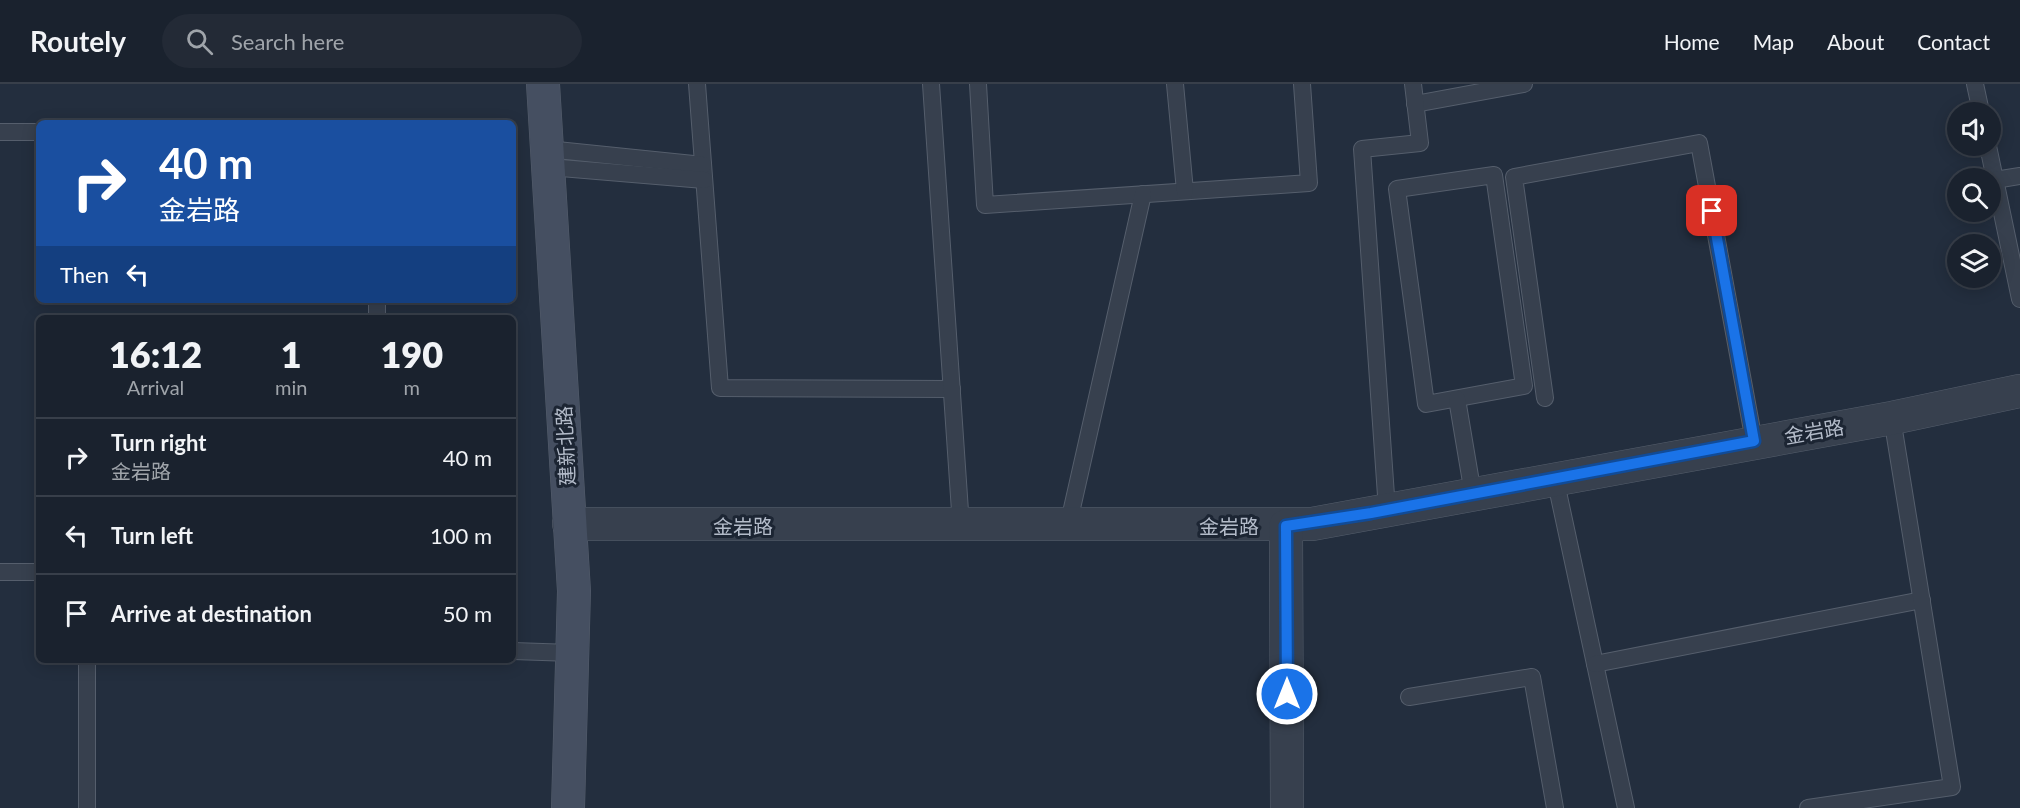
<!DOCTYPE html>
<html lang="en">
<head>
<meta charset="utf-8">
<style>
	:root { --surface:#1a222e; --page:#232a36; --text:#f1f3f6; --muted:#9fa4aa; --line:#383f4a }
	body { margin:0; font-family:Lato,"Noto Sans SC",sans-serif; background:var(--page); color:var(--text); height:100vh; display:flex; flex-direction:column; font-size:22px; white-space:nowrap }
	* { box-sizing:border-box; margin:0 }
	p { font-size:20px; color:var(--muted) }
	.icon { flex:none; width:33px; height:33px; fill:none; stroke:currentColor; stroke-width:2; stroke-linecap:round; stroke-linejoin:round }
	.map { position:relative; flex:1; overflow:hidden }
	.panel { position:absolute; left:36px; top:231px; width:480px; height:348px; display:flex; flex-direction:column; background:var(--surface); border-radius:9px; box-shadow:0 3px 15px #0003,0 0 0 2px var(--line) }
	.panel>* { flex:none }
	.top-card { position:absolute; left:36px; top:36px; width:480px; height:183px; border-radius:9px; box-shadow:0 3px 15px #0003,0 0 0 2px var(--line); background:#1a4fa0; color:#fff; overflow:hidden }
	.buttons { position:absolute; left:1947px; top:18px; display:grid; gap:12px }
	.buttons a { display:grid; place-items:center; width:54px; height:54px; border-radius:50%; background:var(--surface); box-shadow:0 3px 15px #0003,0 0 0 2px var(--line); font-size:30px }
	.pin { position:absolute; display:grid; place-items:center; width:51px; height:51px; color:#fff; margin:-26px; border-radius:12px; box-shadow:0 3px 9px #0006 }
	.me { position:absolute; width:66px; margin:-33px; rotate:0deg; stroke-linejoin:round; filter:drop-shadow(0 0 4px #0008) }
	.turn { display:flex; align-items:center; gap:21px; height:126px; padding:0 24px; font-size:27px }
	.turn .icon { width:78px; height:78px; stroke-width:2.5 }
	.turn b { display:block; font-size:42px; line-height:51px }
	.then { display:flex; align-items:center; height:57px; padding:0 24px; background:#0003; gap:12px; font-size:22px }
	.eta { display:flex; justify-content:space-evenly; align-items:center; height:102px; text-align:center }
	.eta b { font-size:36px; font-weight:800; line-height:42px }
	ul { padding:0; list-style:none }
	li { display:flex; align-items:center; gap:18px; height:78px; padding:0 24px; border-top:2px solid var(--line) }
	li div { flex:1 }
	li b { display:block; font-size:22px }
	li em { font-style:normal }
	header { display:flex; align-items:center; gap:36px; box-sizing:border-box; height:84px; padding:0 30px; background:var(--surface); border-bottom:2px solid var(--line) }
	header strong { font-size:28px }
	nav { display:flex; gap:33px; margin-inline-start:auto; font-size:21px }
	.search { width:420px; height:54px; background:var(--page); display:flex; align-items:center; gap:15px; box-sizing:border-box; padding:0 21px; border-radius:33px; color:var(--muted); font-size:22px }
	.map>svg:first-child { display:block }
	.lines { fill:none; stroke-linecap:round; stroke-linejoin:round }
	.service-casing { stroke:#555e6c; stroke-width:18 }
	.tertiary-casing { stroke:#555e6c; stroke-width:34 }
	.secondary-casing { stroke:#555e6c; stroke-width:34 }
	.service { stroke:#37404e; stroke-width:16 }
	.tertiary { stroke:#37404e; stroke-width:33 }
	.secondary { stroke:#454f61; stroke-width:33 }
	.route-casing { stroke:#114b97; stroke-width:15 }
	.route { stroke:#1a73e8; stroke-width:10 }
	.labels { text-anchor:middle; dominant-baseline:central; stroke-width:6; stroke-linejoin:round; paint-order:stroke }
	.street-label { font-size:20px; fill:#b3bbc9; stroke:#1c2533 }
</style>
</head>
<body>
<header>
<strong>Routely</strong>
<div class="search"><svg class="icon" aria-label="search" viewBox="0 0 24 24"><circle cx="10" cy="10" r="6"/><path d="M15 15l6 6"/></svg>Search here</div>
<nav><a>Home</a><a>Map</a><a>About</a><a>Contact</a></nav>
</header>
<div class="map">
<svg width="2020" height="724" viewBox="0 0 2020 724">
	<rect width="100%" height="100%" fill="#232e3e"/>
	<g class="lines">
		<defs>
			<g id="service">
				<polyline points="697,0 720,304 952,305"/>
				<polyline points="931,0 961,442"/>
				<polyline points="978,0 985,121 1309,99 1302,0"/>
				<polyline points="1175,0 1185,107"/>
				<polyline points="1975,0 1981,28"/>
				<polyline points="1415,20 1524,0"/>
				<polyline points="0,48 39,48"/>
				<polyline points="1988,62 2020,215"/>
				<polyline points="547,65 703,81"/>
				<polyline points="549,83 704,96"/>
				<polygon points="1494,91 1524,302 1426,320 1397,105"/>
				<polyline points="1995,96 2020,92"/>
				<polyline points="377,234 377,216"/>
				<polyline points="1545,314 1514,93 1699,59 1754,357"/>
				<polyline points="1457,315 1473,410"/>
				<polyline points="1555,394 1626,724"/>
				<polyline points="1387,426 1362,65 1420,59 1413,0"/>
				<polyline points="1068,442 1143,110"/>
				<polyline points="0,488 39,488"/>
				<polyline points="513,567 572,569"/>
				<polyline points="1595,580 1922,516"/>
				<polyline points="1409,613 1532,593 1555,724"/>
				<polyline points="87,724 87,576"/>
				<polyline points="1808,724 1952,703 1892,334"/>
			</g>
			<g id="tertiary">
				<polyline points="569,440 1312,440 1892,334 2020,307"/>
				<polyline points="1286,442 1287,724"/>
			</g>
			<polyline id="secondary" points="543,0 574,507 568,724"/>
		</defs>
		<!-- service casing -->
		<use href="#service" class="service-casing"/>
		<!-- tertiary casing -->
		<use href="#tertiary" class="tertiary-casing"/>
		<!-- secondary casing -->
		<use href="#secondary" class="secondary-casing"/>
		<!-- service -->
		<use href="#service" class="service"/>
		<!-- tertiary -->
		<use href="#tertiary" class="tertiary"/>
		<!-- secondary -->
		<use href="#secondary" class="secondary"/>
	</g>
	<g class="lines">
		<defs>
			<polyline id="route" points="1287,610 1286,442 1371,429 1754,357 1712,127"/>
		</defs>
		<!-- route casing -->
		<use href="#route" class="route-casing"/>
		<!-- route -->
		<use href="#route" class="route"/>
	</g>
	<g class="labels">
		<!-- street labels -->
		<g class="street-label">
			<text transform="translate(1814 347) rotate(-10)">金岩路</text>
			<text transform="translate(565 362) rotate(-93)">建新北路</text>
			<text x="743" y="442">金岩路</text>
			<text x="1229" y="442">金岩路</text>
		</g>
	</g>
</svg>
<div class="buttons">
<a><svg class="icon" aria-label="sound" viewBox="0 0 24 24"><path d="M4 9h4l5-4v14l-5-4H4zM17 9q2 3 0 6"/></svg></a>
<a><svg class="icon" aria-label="search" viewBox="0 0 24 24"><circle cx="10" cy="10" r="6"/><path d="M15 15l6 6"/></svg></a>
<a><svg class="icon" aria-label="layers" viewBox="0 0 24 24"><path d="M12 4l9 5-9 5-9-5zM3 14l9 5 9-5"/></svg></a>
</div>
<div class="pin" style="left:1712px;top:127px;background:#d93025"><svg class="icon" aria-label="arrive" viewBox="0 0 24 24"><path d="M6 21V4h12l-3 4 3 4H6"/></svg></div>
<svg class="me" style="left:1287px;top:610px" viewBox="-20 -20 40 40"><circle r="17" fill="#1a73e8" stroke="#fff" stroke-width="3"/><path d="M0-11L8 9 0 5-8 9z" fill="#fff"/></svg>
<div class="top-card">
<div class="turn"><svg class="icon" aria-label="right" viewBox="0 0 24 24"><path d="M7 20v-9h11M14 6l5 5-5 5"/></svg><div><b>40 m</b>金岩路</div></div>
<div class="then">Then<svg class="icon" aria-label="left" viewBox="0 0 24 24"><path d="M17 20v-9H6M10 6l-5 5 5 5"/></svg></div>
</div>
<section class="panel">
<div class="eta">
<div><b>16:12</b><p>Arrival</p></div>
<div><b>1</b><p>min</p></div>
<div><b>190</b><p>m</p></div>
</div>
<ul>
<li><svg class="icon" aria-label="right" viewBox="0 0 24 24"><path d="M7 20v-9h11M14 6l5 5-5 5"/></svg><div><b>Turn right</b><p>金岩路</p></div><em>40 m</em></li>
<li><svg class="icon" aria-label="left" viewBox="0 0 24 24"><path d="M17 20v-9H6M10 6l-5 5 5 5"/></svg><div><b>Turn left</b></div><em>100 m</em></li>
<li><svg class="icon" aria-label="arrive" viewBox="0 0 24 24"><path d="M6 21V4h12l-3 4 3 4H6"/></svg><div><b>Arrive at destination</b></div><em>50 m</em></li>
</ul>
</section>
</div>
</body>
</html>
